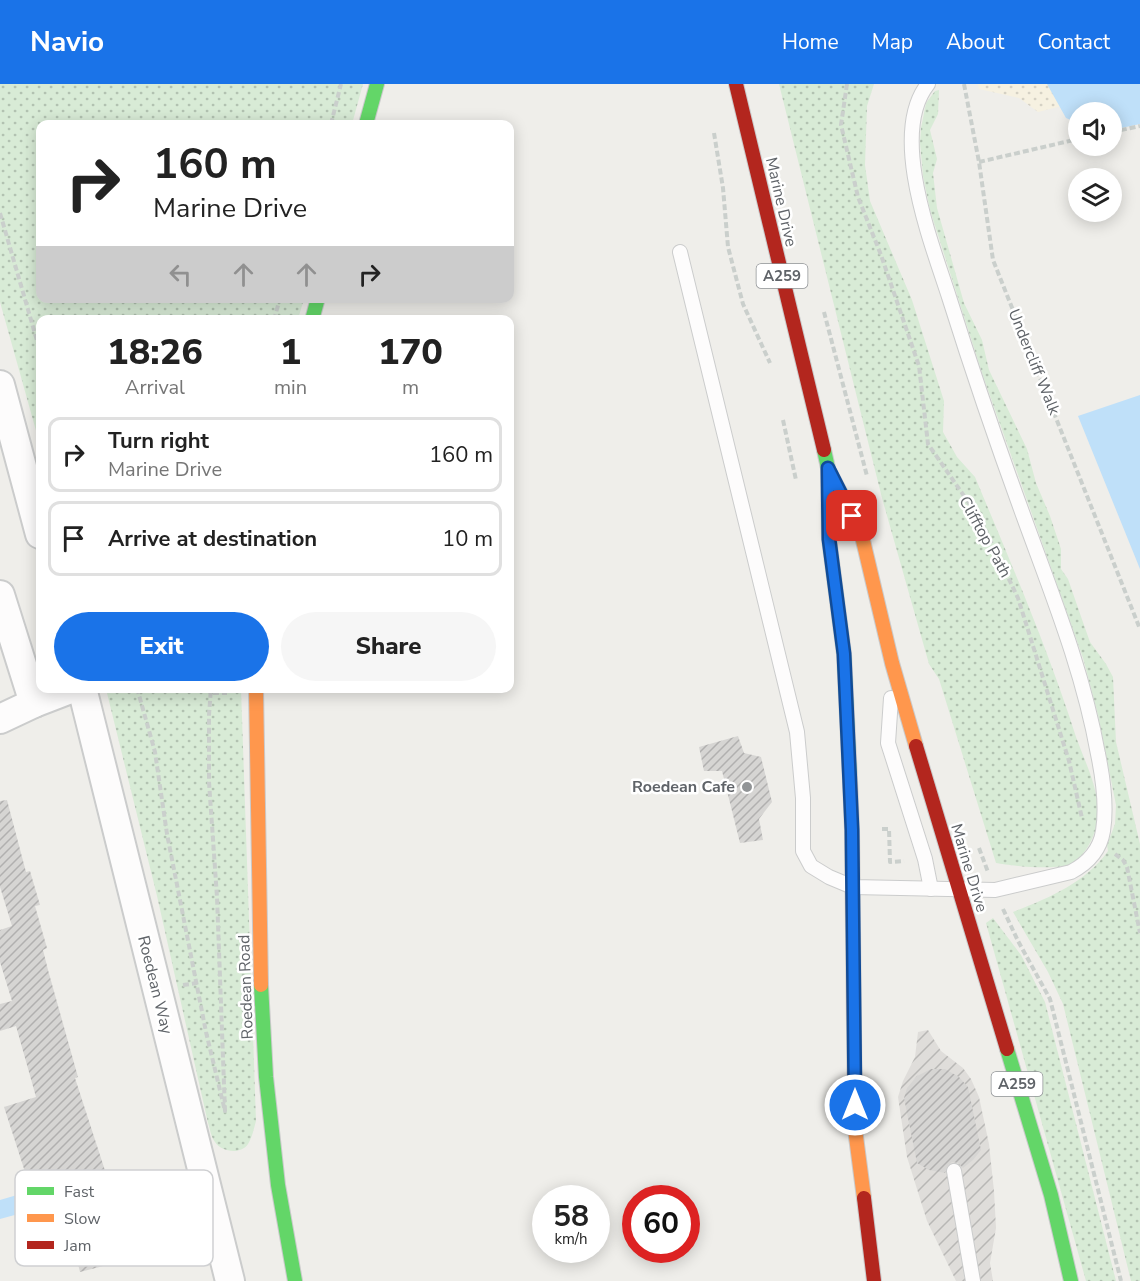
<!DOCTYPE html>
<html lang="en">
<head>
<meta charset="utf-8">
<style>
	:root { --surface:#fff; --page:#f6f6f6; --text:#222; --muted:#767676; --line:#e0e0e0; --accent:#1a73e8 }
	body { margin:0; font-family:"Nunito Sans",sans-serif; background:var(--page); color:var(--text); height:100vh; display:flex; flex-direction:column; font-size:22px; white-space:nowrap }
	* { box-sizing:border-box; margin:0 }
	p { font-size:20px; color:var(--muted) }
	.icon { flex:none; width:33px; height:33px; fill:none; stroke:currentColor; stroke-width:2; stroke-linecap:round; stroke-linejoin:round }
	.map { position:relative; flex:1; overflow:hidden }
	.drawer { position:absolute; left:36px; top:231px; width:478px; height:378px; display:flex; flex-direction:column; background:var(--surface); border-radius:12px; box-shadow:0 3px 15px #0003 }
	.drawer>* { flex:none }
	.hud { position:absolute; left:36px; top:36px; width:478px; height:183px; border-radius:12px; box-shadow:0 3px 15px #0003; background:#fff; color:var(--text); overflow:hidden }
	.tools { position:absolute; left:1068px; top:18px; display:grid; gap:12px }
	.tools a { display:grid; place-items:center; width:54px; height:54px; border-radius:50%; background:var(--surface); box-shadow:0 3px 15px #0003; font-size:30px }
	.speed { position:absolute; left:532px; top:1101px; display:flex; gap:12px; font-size:30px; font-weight:700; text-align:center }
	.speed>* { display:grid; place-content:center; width:78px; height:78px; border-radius:50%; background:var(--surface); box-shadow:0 3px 15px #0003; line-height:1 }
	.speed small { font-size:15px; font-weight:400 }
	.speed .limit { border:9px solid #d22; background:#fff; color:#111 }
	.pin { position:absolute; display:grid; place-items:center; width:51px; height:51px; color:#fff; margin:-26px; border-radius:12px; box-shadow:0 3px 9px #0006 }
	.me { position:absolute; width:66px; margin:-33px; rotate:0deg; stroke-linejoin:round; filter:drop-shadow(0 0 4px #0008) }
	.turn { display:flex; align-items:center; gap:21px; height:126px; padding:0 18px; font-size:27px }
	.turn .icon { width:78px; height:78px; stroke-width:2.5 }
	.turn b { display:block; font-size:42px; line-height:51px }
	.lanes { display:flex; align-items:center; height:57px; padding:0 18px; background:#0003; justify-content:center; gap:30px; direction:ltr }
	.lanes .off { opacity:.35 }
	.eta { display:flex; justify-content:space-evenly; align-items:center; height:102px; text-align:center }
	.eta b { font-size:36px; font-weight:800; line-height:42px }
	.action { display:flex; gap:12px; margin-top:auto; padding:12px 18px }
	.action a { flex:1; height:69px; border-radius:36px; background:var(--accent); color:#fff; font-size:24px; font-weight:800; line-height:69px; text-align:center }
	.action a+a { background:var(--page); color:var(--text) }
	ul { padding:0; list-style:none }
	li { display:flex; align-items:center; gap:18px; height:75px; margin:0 12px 9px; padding:0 6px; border:3px solid var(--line); border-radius:12px }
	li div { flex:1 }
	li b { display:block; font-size:22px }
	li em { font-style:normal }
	header { display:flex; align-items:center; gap:36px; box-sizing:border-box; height:84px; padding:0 30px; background:var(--accent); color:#fff }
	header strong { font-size:28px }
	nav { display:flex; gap:33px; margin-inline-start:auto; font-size:21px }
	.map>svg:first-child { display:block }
	.industrial { fill:url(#industrial-furrows) }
	.grass { fill:url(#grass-dots) }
	.sand { fill:url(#sand-dots) }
	.water { fill:#bfe0f9 }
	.building { fill:url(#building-hatch) }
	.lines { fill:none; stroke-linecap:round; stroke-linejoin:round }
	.lane-casing { stroke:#cbcccc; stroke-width:16 }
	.street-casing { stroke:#cbcccc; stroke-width:32 }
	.fast-casing { stroke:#cacacb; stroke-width:16 }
	.slow-casing { stroke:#cacacb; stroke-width:16 }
	.jam-casing { stroke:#cacacb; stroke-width:16 }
	.path { stroke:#cacfcc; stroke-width:4; stroke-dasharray:6 3; stroke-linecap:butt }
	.lane { stroke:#fdfcfc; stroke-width:14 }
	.street { stroke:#fdfcfc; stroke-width:28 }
	.fast { stroke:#63d668; stroke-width:14 }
	.slow { stroke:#ff974d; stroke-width:14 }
	.jam { stroke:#b3261e; stroke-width:14 }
	.route-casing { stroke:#114b97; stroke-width:15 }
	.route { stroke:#1a73e8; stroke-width:10 }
	.poi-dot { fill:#919496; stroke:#fff; stroke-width:2 }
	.labels { text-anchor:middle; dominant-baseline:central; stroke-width:5; stroke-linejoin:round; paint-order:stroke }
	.shield { fill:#fff; stroke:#8f9295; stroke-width:1.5 }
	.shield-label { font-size:15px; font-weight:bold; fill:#5f6368 }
	.street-label { font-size:16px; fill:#5f6368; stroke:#fff }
	.poi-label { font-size:16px; font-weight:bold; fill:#5f6368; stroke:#fff; text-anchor:end }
	.key { fill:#fff; stroke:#cfd0d2; stroke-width:1.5 }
	.key-label { font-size:16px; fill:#5f6368 }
</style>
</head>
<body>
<header>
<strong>Navio</strong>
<nav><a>Home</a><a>Map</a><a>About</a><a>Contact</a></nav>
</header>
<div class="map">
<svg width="1140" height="1197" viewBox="0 0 1140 1197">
	<defs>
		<pattern id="industrial-furrows" width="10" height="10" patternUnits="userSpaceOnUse" patternTransform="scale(1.5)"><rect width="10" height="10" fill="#dfddda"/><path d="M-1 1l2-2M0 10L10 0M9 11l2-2" fill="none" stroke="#b8b7b5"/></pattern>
		<pattern id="grass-dots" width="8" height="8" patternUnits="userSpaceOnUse" patternTransform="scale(1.5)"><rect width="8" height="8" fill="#d8ebd6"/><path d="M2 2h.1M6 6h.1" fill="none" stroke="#b2c2b1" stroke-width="1.8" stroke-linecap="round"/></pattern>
		<pattern id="sand-dots" width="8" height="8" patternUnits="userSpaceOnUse" patternTransform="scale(1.5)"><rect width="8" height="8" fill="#f6f1e1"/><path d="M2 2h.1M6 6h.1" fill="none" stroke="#d5d1c4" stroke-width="1.8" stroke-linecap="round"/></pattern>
		<pattern id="building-hatch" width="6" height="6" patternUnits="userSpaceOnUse" patternTransform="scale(1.5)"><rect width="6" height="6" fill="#d6d5d3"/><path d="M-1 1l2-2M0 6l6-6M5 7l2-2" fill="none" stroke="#b1b0af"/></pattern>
	</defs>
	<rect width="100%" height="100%" fill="#efeeea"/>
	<!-- industrial -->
	<polygon class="industrial" points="928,946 941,967 963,984 971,995 979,1013 989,1060 994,1107 996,1144 990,1179 993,1197 956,1197 927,1137 907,1073 898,1013 903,997 915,973 918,948"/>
	<!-- grass -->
	<g class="grass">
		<polygon points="0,0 363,0 352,40 40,40 40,214 304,215 298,235 40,236 40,361 0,218"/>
		<path d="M779,0H874L867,22L865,81L870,117L912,216L944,317L943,348L957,373L975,393C1011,479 1048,565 1076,653C1085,678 1097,700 1098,727C1099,745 1088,769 1073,779C1061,787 1011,782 996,779L939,595L929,580L882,414Z"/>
		<path d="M939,6L938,30L930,46L937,75L933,89L937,124L964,219L982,256L989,286L1027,365L1036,399L1050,432L1061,465V485L1068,495L1085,544L1090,558L1106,580L1113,593L1116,658L1140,760V1197H1131L1063,920L1048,888L1013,828C1049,814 1085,799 1108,767L1107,761L1115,740L1116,721L1098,631L1083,574L983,292L930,126L923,92L920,59L921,44L926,19L935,7Z"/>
		<path d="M106,605H241L256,1037C254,1044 252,1054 248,1060C241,1071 221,1068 215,1058C211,1053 210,1045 208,1039L157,812Z"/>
		<polygon points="993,834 1021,871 1045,918 1116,1197 1086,1197 986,839"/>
	</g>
	<!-- sand -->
	<polygon class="sand" points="978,0 1118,0 1066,21 1038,28 1019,14 979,5"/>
	<!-- water -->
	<g class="water">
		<polygon points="1047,0 1140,0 1140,40 1112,46 1112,28 1078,28 1078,39 1066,34"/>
		<polygon points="1140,311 1140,485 1078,332"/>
		<polygon points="17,1111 22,1129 0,1135 0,1116"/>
	</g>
	<!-- building -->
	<g class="building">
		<polygon points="738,652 744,669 761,673 772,718 759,735 763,756 740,759 722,687 704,687 699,663"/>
		<polygon points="7,716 26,788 30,787 40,821 35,822 47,864 43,866 48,886 78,993 75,994 111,1105 106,1107 116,1151 121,1150 127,1176 80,1188 73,1160 75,1159 57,1104 41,1110 34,1088 26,1091 4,1023 36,1013 16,942 0,947 0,920 12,917 0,878 0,846 12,842 0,803 0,717"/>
		<polygon points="931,985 945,985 959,993 968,1003 981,1066 973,1076 963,1084 958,1079 952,1078 948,1081 945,1089 929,1086 917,1079 904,1014 907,1004 917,992"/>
	</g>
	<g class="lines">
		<defs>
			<g id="lane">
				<path d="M680,168L797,648L803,714V767L811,782L829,793L853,803L995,806L1071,788C1088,779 1100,766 1103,747C1107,722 1103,694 1098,670C1083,586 1051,508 1022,428C996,357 972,286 949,213C932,160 888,50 928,0"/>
				<polyline points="891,614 888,659 925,775 931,805"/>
				<polyline points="954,1087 973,1197"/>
			</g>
			<g id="street">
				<polyline points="0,301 40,450"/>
				<polyline points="0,511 34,619"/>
				<polyline points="82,604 230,1197"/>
				<polyline points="0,635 34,619 73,604"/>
			</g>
			<g id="fast">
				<polyline points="366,40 377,0"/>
				<polyline points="312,236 318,214"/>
				<polyline points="824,366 828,384 829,455 844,570 850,696"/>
				<polyline points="261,901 266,993 278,1101 295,1197"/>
				<polyline points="1007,965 1051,1111 1071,1197"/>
			</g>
			<g id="slow">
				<polyline points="830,389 861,448 892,579 916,662"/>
				<polyline points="256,604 261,901"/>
				<polyline points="850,696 852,746 855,1045 864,1114"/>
			</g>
			<g id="jam">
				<polyline points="736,0 824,366"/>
				<polyline points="916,662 1007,965"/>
				<polyline points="864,1114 874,1197"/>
			</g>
		</defs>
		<!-- lane casing -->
		<use href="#lane" class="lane-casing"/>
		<!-- street casing -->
		<use href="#street" class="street-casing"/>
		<!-- fast casing -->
		<use href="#fast" class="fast-casing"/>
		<!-- slow casing -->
		<use href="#slow" class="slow-casing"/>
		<!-- jam casing -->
		<use href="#jam" class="jam-casing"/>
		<!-- path -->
		<g class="path">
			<polyline points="847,0 841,41 858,113 881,171 919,282 928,360 980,435 1018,514 1069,677 1082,734"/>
			<polyline points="964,0 979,78 993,176 1140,545"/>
			<polyline points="331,40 341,0"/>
			<polyline points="1112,48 1140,42"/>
			<polyline points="714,49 723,104 728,163 743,220 770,279"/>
			<polyline points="979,78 1078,55"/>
			<polyline points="0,129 40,267"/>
			<polyline points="824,228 867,392"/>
			<polyline points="274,236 280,214"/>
			<polyline points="783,336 796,396"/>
			<polyline points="137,604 155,668 167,750 206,948 225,1027 217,813 209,698 209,631 211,604"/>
			<polyline points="206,604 211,609 227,609"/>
			<polyline points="882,745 889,745 890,778 904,777"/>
			<polyline points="979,764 988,788"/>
			<polyline points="1115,770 1123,776 1127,783 1140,849"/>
			<polyline points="1003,825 1018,857 1050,915 1121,1197"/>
			<polyline points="183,901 197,899"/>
		</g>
		<!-- lane -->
		<use href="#lane" class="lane"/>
		<!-- street -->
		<use href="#street" class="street"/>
		<!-- fast -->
		<use href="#fast" class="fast"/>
		<!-- slow -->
		<use href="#slow" class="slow"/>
		<!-- jam -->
		<use href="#jam" class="jam"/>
	</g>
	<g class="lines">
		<defs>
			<polyline id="route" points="852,432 828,384 829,455 844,570 852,746 855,1021"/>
		</defs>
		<!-- route casing -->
		<use href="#route" class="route-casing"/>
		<!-- route -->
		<use href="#route" class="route"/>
	</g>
	<!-- markers -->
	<circle class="poi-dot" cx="747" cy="703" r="6"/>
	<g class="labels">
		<!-- shield labels -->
		<g class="shield">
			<rect x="756.5" y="180" width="51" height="24" rx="4.5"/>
			<rect x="991.5" y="988" width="51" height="24" rx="4.5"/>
		</g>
		<g class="shield-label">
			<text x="782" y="192">A259</text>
			<text x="1017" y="1000">A259</text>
		</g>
		<!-- street labels -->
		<g class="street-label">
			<text transform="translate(781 118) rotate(77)">Marine Drive</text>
			<text transform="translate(1034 278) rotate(68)">Undercliff Walk</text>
			<text transform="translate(985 453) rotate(61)">Clifftop Path</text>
			<text transform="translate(969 784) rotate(73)">Marine Drive</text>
			<text transform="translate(155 901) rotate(76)">Roedean Way</text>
			<text transform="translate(246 903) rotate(-92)">Roedean Road</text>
		</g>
		<!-- poi labels -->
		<g class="poi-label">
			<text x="735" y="703">Roedean Cafe</text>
		</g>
	</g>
	<!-- legend -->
	<rect x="15" y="1086" width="198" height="96" rx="9" class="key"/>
	<rect x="27" y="1103" width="27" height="8" fill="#63d668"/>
	<rect x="27" y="1130" width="27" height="8" fill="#ff974d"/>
	<rect x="27" y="1157" width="27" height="8" fill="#b3261e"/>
	<g class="key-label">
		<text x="64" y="1113">Fast</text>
		<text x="64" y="1140">Slow</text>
		<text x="64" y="1167">Jam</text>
	</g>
</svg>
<div class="tools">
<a><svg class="icon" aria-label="sound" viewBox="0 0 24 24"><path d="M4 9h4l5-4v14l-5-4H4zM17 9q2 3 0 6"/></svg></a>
<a><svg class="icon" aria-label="layers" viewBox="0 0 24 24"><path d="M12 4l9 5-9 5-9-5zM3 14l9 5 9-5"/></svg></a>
</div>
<div class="speed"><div>58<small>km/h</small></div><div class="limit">60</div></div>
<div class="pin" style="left:852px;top:432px;background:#d93025"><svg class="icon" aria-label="arrive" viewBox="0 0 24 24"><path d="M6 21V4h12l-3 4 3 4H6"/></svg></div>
<svg class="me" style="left:855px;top:1021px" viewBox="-20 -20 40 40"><circle r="17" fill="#1a73e8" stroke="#fff" stroke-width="3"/><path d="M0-11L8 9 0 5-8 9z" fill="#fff"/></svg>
<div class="hud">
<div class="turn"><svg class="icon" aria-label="right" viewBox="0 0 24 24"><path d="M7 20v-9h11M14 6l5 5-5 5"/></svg><div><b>160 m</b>Marine Drive</div></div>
<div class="lanes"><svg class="icon off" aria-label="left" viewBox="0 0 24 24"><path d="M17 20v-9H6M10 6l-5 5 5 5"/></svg><svg class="icon off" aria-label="ahead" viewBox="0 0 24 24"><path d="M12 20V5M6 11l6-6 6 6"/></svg><svg class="icon off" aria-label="ahead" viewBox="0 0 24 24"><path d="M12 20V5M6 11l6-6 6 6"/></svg><svg class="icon" aria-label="right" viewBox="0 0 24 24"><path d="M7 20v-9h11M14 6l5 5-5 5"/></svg></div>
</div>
<section class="drawer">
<div class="eta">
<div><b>18:26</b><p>Arrival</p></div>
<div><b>1</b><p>min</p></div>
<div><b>170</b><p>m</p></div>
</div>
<ul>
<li><svg class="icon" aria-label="right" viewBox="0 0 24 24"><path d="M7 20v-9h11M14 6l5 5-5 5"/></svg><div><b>Turn right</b><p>Marine Drive</p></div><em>160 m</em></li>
<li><svg class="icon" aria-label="arrive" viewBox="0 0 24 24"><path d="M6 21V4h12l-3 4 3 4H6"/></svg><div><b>Arrive at destination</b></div><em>10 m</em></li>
</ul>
<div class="action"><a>Exit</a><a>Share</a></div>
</section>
</div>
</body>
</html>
